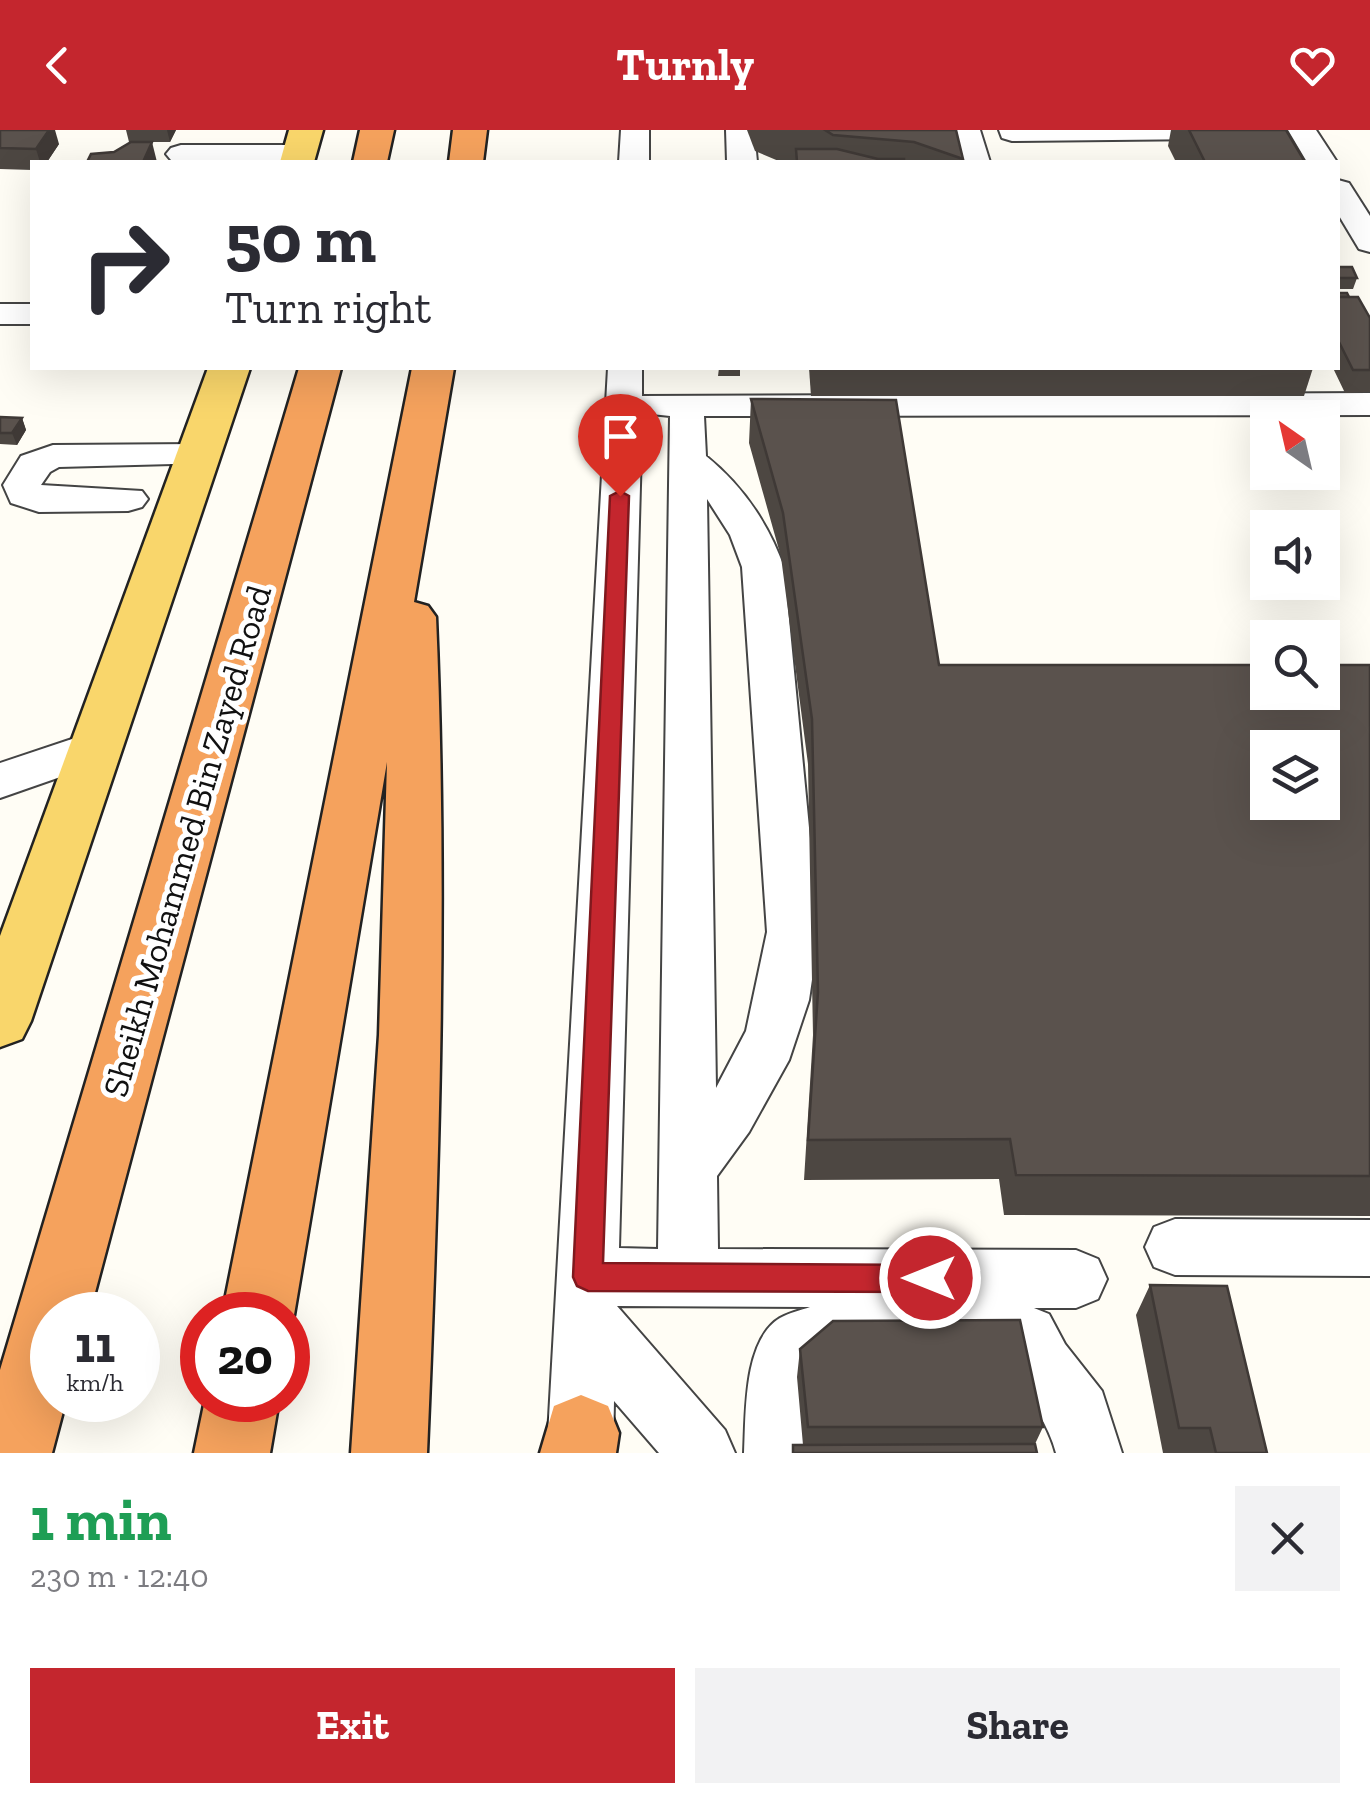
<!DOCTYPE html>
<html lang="en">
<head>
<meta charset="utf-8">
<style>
	:root { --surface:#fff; --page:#f2f2f3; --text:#2b2b33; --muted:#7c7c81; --accent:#c4262e }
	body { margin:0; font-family:"Zilla Slab",serif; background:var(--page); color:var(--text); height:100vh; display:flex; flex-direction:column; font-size:38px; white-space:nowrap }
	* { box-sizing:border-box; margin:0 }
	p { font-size:32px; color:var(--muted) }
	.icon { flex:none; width:55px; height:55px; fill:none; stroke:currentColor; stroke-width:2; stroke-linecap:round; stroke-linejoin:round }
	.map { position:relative; height:1323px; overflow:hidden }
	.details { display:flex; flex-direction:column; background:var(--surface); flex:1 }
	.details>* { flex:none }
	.banner { position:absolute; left:30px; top:30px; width:1310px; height:210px; border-radius:0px; box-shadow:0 10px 40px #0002; background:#fff; color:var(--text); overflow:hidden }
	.needle { width:65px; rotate:326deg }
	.buttons { position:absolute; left:1250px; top:270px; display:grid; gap:20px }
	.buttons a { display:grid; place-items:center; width:90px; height:90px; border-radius:0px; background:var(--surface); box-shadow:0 10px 40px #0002; font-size:50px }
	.speed { position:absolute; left:30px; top:1162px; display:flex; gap:20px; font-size:50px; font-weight:700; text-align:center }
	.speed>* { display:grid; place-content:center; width:130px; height:130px; border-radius:50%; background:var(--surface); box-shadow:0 10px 40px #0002; line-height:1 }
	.speed small { font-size:25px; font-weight:400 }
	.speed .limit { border:15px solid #d22; background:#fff; color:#111 }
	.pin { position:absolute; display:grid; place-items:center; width:85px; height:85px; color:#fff; margin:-102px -42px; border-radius:50% 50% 50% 0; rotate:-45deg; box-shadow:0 0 10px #0007 }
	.pin .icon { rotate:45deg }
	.me { position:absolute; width:110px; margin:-55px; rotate:270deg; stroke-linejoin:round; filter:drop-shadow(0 0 8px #0008) }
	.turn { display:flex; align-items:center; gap:35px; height:210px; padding:0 30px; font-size:45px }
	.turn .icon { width:130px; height:130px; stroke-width:2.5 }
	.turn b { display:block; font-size:70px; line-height:85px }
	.round { display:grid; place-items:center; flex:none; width:105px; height:105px; border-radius:0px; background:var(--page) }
	.head { display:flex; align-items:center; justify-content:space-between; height:170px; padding:0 30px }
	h1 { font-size:60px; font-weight:800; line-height:75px; color:#1e9e55 }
	.button { display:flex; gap:20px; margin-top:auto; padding:20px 30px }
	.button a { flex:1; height:115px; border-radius:0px; background:var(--accent); color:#fff; font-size:40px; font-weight:800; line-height:115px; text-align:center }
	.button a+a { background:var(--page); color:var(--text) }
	header { display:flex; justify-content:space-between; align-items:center; height:130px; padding:0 30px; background:var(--accent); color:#fff; font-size:45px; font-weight:800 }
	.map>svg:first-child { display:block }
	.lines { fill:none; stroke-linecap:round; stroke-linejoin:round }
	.minor-casing { stroke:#444; stroke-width:4 }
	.major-casing { stroke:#222; stroke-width:5 }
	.highway-casing { stroke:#222; stroke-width:5 }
	.minor { fill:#fff; fill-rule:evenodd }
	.major { fill:#f9d66b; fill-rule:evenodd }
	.highway { fill:#f5a25d; fill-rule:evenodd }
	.wall { fill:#4d4742 }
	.shaded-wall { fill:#3f3936 }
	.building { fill:#5a524d; stroke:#3f3936; stroke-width:2.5; fill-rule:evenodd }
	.route { fill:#c4262e; stroke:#7f191e; stroke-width:2.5 }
	.labels { text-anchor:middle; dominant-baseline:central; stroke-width:10; stroke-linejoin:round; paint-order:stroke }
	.street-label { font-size:35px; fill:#111; stroke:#fff }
</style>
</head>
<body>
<header><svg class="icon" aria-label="back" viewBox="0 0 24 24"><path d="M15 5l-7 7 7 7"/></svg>Turnly<svg class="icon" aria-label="heart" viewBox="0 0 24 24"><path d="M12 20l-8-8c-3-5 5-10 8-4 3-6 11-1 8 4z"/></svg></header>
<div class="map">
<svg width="1370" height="1323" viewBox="0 0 1370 1323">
	<rect width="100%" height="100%" fill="#fffdf5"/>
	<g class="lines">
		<defs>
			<g id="minor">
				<polygon points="621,0 649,0 649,32 619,32"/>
				<polygon points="726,0 754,0 757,32 727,32"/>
				<polygon points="952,0 980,0 990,32 960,32"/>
				<polygon points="999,0 1223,0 1219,6 1209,9 1012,11 1002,8"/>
				<polygon points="1288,0 1316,0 1337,32 1307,32"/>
				<polygon points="181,15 300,15 310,18 315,24 302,32 171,30 166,24 171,18"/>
				<polygon points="1338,50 1349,53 1370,86 1370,122 1359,119 1338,84"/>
				<rect x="0" y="174" width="32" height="20"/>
				<path d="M608,238H642V266L1370,263V285L704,286L706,326C743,356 768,393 784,437L819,802L809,870L789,930L749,1002L717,1046L718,1119L1076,1120L1098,1129L1107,1149L1098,1169L1076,1178H1034L1049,1184L1065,1214L1102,1261L1122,1323H1056C1047,1288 1022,1261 1006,1228H958L936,1219L927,1198L936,1177H908L917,1198L908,1219L886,1228L822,1233L814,1241L810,1323H744C746,1285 743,1210 780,1188C789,1183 801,1180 810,1177L617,1176L725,1300L735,1323H659L614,1271L613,1323H547ZM642,283L670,286L658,1119L619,1118ZM707,369L730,405L742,437L767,802L746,901L716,958Z"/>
				<polygon points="198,314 211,317 217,325 211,333 59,337 50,342 41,355 142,361 148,369 142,377 128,381 39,382 11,373 3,355 21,326 53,315"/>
				<polygon points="96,601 112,605 119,617 112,629 0,668 0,633"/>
				<polygon points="1175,1089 1370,1090 1370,1146 1175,1145 1154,1137 1145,1117 1154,1097"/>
			</g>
			<g id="major">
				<polygon points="289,0 323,0 314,32 280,32"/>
				<polygon points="208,238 250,238 31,891 22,909 0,917 0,806"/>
			</g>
			<g id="highway">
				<polygon points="360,0 394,0 387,32 353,32"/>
				<polygon points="453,0 487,0 483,32 449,32"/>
				<polygon points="299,238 341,238 89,1185 52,1185 52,1270 66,1270 52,1323 0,1323 0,1240"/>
				<path d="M412,238H454L414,472L428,476L436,487C448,766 439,1044 427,1323H351L379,905L387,632L294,1185L288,1200V1185H222Z"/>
				<polygon points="581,1265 608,1276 619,1303 616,1323 540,1323 554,1276"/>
				<polygon points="205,1270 279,1270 270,1323 194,1323"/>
			</g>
		</defs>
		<!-- minor casing -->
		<use href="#minor" class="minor-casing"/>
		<!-- major casing -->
		<use href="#major" class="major-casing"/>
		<!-- highway casing -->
		<use href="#highway" class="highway-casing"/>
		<!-- minor -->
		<use href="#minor" class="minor"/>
		<!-- major -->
		<use href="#major" class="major"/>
		<!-- highway -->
		<use href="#highway" class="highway"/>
	</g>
	<!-- wall -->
	<g class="wall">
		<polygon points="0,0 59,14 47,32 32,32 32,40 0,39"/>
		<polygon points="126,0 176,0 170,12 129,12"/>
		<polygon points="747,0 956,0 963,32 781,32 755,21"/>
		<polygon points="1171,0 1286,0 1305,32 1176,32 1168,16"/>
		<polygon points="1338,137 1357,148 1353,159 1338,159"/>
		<polygon points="1338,163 1349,167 1370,188 1370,262 1345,263 1333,238 1338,238"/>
		<polygon points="719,238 740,238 740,246 718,246"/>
		<polygon points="809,238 1313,238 1304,266 811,266"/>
		<polygon points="751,269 939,535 1370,535 1370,1086 1004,1085 999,1049 804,1050 813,905 808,634 781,427 749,313"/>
		<polygon points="0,287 22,288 26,300 17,315 0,314"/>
		<polygon points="1150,1155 1267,1323 1163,1323 1136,1185"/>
		<polygon points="800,1219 1043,1297 1035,1314 1037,1323 792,1323 793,1315 803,1315 797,1247"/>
	</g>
	<!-- shaded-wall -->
	<g class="shaded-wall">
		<polygon points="49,0 55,0 59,14 47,32 40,32 36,19"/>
		<polygon points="167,0 176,0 170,12"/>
		<polygon points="152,12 157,32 143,32"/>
		<polygon points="22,288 26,300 17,315 12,303"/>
	</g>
	<!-- building -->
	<g class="building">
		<polygon points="0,0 49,0 36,19 0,18"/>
		<polygon points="825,0 956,0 963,29 914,12 833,5"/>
		<polygon points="1189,0 1286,0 1305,32 1205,32"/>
		<polygon points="131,12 152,12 143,32 87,32 91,24 114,22"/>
		<polygon points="796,19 837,19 878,29 904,29 904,32 797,32"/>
		<polygon points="1338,137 1352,137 1357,148 1338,148"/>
		<polygon points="1338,163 1347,163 1349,167 1338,167"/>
		<polygon points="1338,167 1358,167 1370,188 1370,240 1353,240 1338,210"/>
		<path d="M751,269L896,270L939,535H1268V562H1322V535H1370V1046L1016,1045L1010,1009L808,1010L818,862L812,589L783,383ZM1268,618H1322V672H1268Z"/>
		<polygon points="0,287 22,288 12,303 0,303"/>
		<polygon points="1150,1155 1227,1156 1267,1323 1216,1323 1210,1298 1179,1298"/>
		<polygon points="1020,1190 1043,1297 808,1297 800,1219 833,1191"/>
		<polygon points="1035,1314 1037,1323 793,1323 793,1315"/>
	</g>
	<!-- route -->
	<polygon class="route" points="620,361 629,366 603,1133 930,1135 941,1139 945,1148 941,1158 930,1162 588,1161 577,1156 573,1147 610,366"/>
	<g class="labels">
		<!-- street labels -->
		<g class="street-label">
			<text transform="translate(187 711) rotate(-74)">Sheikh Mohammed Bin Zayed Road</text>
		</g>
	</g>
</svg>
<div class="buttons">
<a><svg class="needle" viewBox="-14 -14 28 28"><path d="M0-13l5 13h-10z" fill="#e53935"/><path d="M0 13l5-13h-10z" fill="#7c7c81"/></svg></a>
<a><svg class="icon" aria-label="sound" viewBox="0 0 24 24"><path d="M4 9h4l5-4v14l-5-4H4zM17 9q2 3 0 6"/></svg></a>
<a><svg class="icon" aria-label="search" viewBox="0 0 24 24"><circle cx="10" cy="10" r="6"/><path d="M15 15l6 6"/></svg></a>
<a><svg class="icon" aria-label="layers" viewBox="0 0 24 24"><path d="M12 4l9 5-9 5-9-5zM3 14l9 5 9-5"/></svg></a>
</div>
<div class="speed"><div>11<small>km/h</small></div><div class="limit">20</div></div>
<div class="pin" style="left:620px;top:366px;background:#d93025"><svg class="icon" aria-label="arrive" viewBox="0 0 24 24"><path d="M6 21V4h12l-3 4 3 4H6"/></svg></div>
<svg class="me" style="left:930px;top:1148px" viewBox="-20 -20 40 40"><circle r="17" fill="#c4262e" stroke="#fff" stroke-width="3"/><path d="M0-11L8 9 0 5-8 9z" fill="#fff"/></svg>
<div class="banner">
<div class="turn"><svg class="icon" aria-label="right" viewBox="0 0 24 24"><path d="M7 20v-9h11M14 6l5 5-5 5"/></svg><div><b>50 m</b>Turn right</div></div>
</div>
</div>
<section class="details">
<div class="head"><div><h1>1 min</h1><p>230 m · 12:40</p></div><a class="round"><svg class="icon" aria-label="close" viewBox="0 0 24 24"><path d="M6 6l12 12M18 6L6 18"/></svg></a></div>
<div class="button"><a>Exit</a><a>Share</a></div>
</section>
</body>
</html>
